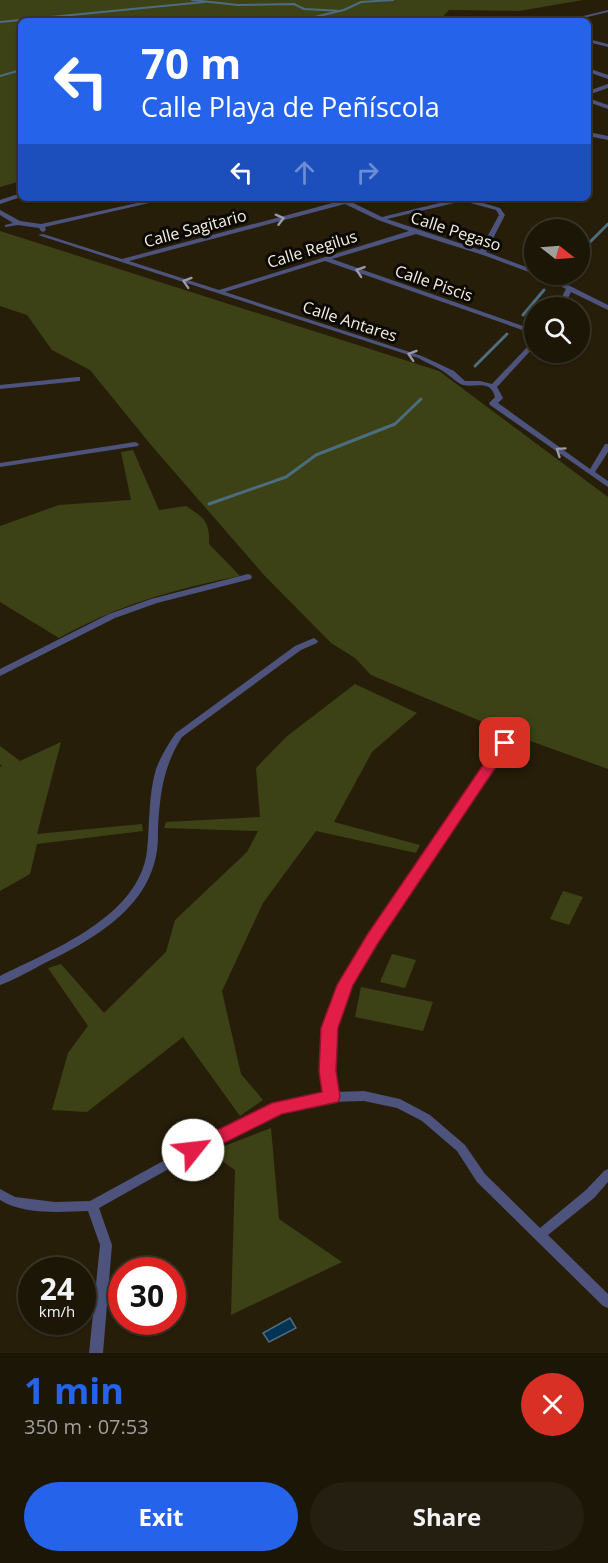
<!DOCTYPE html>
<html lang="en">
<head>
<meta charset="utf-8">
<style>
	:root { --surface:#1c1607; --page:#251f11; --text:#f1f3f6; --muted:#a09f9b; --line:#3a3528; --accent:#2563eb }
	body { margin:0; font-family:"Open Sans",sans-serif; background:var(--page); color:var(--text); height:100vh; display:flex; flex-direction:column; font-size:22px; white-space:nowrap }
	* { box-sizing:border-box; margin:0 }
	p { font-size:20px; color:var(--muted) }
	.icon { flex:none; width:33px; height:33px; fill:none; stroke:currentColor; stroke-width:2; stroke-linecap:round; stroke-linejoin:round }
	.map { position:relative; height:1353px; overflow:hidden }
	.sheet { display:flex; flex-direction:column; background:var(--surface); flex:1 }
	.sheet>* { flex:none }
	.guide { position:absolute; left:18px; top:18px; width:573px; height:183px; border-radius:9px; box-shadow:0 2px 4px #0004,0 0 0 2px var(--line); background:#2563eb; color:#fff; overflow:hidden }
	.needle { width:39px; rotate:107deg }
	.tools { position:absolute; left:524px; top:219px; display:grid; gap:12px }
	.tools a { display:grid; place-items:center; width:66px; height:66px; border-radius:50%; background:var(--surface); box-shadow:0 2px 4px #0004,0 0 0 2px var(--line); font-size:30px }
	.speed { position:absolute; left:18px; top:1257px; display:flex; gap:12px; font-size:30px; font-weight:700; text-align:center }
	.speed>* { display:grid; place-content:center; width:78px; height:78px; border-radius:50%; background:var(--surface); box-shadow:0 2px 4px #0004,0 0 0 2px var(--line); line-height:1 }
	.speed small { font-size:15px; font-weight:400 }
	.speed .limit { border:9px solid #d22; background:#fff; color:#111 }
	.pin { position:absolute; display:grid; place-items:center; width:51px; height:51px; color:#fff; margin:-26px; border-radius:12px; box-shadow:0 3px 9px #0006 }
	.me { position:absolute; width:66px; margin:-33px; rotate:61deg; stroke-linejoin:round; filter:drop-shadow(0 0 4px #0008) }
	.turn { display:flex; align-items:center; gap:21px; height:126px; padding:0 24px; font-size:27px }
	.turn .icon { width:78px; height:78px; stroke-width:2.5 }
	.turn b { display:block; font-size:42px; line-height:51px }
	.lanes { display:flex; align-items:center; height:57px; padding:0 24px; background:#0003; justify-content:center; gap:30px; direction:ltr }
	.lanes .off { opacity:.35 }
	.round { display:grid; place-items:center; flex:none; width:63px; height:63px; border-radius:32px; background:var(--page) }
	.overview { display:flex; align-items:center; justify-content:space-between; height:102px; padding:0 24px }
	h1 { font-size:36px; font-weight:700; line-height:45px; color:var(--accent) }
	.cta { display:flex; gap:12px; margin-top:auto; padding:12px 24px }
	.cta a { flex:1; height:69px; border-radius:36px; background:var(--accent); color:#fff; font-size:24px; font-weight:700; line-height:69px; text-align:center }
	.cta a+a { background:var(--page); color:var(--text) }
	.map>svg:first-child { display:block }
	.green { fill:#3d4216 }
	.water { fill:#033354; stroke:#4c6c7f; stroke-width:1.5 }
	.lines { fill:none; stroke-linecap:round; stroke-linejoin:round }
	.stream-far1 { stroke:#4c6c7f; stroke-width:2 }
	.stream { stroke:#4c6c7f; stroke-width:3 }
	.street { fill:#4d537d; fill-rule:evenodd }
	.oneway { stroke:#999aab }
	.route { fill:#e11d48; stroke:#92132f; stroke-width:1.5 }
	.labels { text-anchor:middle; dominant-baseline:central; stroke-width:6; stroke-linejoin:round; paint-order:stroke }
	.far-street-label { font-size:16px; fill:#f5f0e3; stroke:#0c0903 }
</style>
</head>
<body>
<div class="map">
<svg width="608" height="1353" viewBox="0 0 608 1353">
	<rect width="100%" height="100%" fill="#261e09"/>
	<!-- green -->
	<g class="green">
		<polygon points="0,0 583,0 519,11 449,10 439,21 21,21 21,181 0,187"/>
		<polygon points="0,231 439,371 608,497 608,769 511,734 371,675 355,658 331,643 264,575 151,445 90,370 52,350 27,315 0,306"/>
		<path d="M133,450L159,510L186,506C204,518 210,521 209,544L240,576C174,589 118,605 59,638L0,602V526L59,505L131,500L121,452Z"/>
		<polygon points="355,684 417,713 372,752 334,822 420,845 416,853 316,831 263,903 222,991 241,1074 263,1100 240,1116 183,1037 87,1112 52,1110 68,1053 88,1026 48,968 61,964 104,1013 166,952 175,920 247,852 258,831 164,828 166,822 260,817 256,768 286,737"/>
		<polygon points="61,742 37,834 142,824 143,831 37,844 30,874 0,891 0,767 2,766 0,764 0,746 20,761"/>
		<polygon points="563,891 583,897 569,925 550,919"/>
		<polygon points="392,954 416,960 405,988 380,982"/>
		<polygon points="361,987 433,1002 423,1031 355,1017"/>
		<polygon points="271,1128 279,1219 342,1262 231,1315 235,1170 209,1152"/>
	</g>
	<!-- water -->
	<polygon class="water" points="290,1318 296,1328 269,1342 263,1333"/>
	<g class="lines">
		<!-- stream-far1 -->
		<g class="stream-far1">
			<polyline points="192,0 238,5 294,4 304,9 341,11"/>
			<polyline points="298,21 344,10 361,2 393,0"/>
			<polyline points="0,22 204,2"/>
			<polyline points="0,76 21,70"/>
		</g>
		<!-- stream -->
		<g class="stream">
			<polyline points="579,253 608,224"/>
			<polyline points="523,315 544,290"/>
			<polyline points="475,366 507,334"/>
			<polyline points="209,504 286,477 316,455 395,424 421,399"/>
		</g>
		<!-- street -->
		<g class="street">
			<polygon points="608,10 608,12 571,21 563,21"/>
			<polygon points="588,39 608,44 608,47 588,42"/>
			<polygon points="588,68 608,75 608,79 588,72"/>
			<polygon points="608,84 608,88 588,95 588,91"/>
			<polygon points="588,98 608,105 608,109 588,102"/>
			<polygon points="588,132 608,136 608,140 588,136"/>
			<polygon points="21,193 21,197 0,204 0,200"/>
			<polygon points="160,198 171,198 45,227 46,230 43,232 41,231 39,228 18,225 5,227 5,225 13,223 0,215 0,210 20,221 41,224"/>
			<path d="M338,198H343L382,217L460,198H466L500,208L505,215L486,252L534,270V274L483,255L416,234L332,259L534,330V334L325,261L225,292L422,356L454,371L465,381H480L492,384L532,342L534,341V347L497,387L503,398L498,403L590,469L605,444H608V452L595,472L608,481V487L490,405L489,403L495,397C490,379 476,388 463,385C459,384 455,380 451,377C442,369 429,364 418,358L38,235L43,234L122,259L340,201L338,200ZM463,201L496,210L499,215L480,250L387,219ZM345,204L378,220L409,231L219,290L129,261Z"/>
			<polygon points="537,274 546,274 608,305 608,310 571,292 563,308 556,308 566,289"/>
			<polygon points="77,377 80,377 80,381 0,389 0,385"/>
			<polygon points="135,442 139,444 138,446 0,467 0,463"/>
			<polygon points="248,574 251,575 252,577 251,579 157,603 115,618 0,676 0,669 109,614 151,599"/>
			<path d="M314,638L318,641L317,643L301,650L182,737C163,767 160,794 158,828C158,838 158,847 156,856C145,912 88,942 41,965C28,972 14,980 0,985V976C52,950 139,917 147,851C150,824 148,796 156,769C161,756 168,744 176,733L295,646Z"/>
			<path d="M505,740L510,743L376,942L350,985L336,1028L334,1071L336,1092L364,1091L400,1099L430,1115L465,1145L485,1174L540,1228L586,1190L604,1171L608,1169V1182L594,1198L548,1235L608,1294V1308L603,1306L477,1182L457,1151L422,1121L397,1108L364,1101L331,1102L280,1112L215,1143L99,1208L112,1245L103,1353H89L100,1245L88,1211C61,1212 23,1215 0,1200V1189L15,1197L55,1202L90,1201L207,1137L274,1105L325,1094L322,1071L324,1028L340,985L368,936L502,741Z"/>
		</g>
	</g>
	<!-- one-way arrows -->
	<defs><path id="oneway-chevron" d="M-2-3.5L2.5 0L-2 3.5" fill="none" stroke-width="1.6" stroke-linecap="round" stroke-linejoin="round" transform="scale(1.5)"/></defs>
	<g class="oneway">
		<use href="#oneway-chevron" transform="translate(280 219) rotate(-15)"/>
		<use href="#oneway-chevron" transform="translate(360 271) rotate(-161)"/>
		<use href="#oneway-chevron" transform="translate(187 282) rotate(-162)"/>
		<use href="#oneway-chevron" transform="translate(412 355) rotate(-162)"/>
		<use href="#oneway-chevron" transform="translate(560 451) rotate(-145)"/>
	</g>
	<!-- route -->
	<polygon class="route" points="505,738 512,743 378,943 353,985 338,1028 336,1071 340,1097 338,1102 282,1114 200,1155 193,1158 187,1155 184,1150 187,1145 272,1103 322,1092 319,1071 321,1028 337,985 367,935 500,740"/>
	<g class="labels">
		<!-- far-street labels -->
		<g class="far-street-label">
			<text transform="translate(195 228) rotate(-15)">Calle Sagitario</text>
			<text transform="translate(456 231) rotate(18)">Calle Pegaso</text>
			<text transform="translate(312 249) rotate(-17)">Calle Regilus</text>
			<text transform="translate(434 283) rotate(19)">Calle Piscis</text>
			<text transform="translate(350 321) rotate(18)">Calle Antares</text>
		</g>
	</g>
</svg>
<div class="tools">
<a><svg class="needle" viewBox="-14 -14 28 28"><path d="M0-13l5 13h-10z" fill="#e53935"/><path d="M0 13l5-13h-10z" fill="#a09f9b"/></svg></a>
<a><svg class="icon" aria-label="search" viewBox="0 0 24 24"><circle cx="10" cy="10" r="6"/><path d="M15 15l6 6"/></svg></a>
</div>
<div class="speed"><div>24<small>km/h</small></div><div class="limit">30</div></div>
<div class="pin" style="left:505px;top:743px;background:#d93025"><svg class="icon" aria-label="arrive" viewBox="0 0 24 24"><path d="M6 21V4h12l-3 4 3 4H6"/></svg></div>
<svg class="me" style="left:193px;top:1150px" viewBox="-20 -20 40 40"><circle r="19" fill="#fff"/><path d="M0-13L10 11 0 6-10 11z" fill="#e11d48"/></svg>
<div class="guide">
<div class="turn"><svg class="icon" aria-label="left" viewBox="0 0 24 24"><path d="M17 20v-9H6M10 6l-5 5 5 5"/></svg><div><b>70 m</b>Calle Playa de Peñíscola</div></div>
<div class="lanes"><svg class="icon" aria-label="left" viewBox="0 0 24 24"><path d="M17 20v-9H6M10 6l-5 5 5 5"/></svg><svg class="icon off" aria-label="ahead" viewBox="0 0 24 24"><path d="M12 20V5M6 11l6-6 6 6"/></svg><svg class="icon off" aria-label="right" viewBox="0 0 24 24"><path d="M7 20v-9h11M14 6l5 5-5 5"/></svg></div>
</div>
</div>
<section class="sheet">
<div class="overview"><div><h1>1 min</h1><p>350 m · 07:53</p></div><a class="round" style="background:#d93025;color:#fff"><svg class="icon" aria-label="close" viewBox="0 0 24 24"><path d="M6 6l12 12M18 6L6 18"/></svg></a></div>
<div class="cta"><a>Exit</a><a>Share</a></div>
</section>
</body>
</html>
